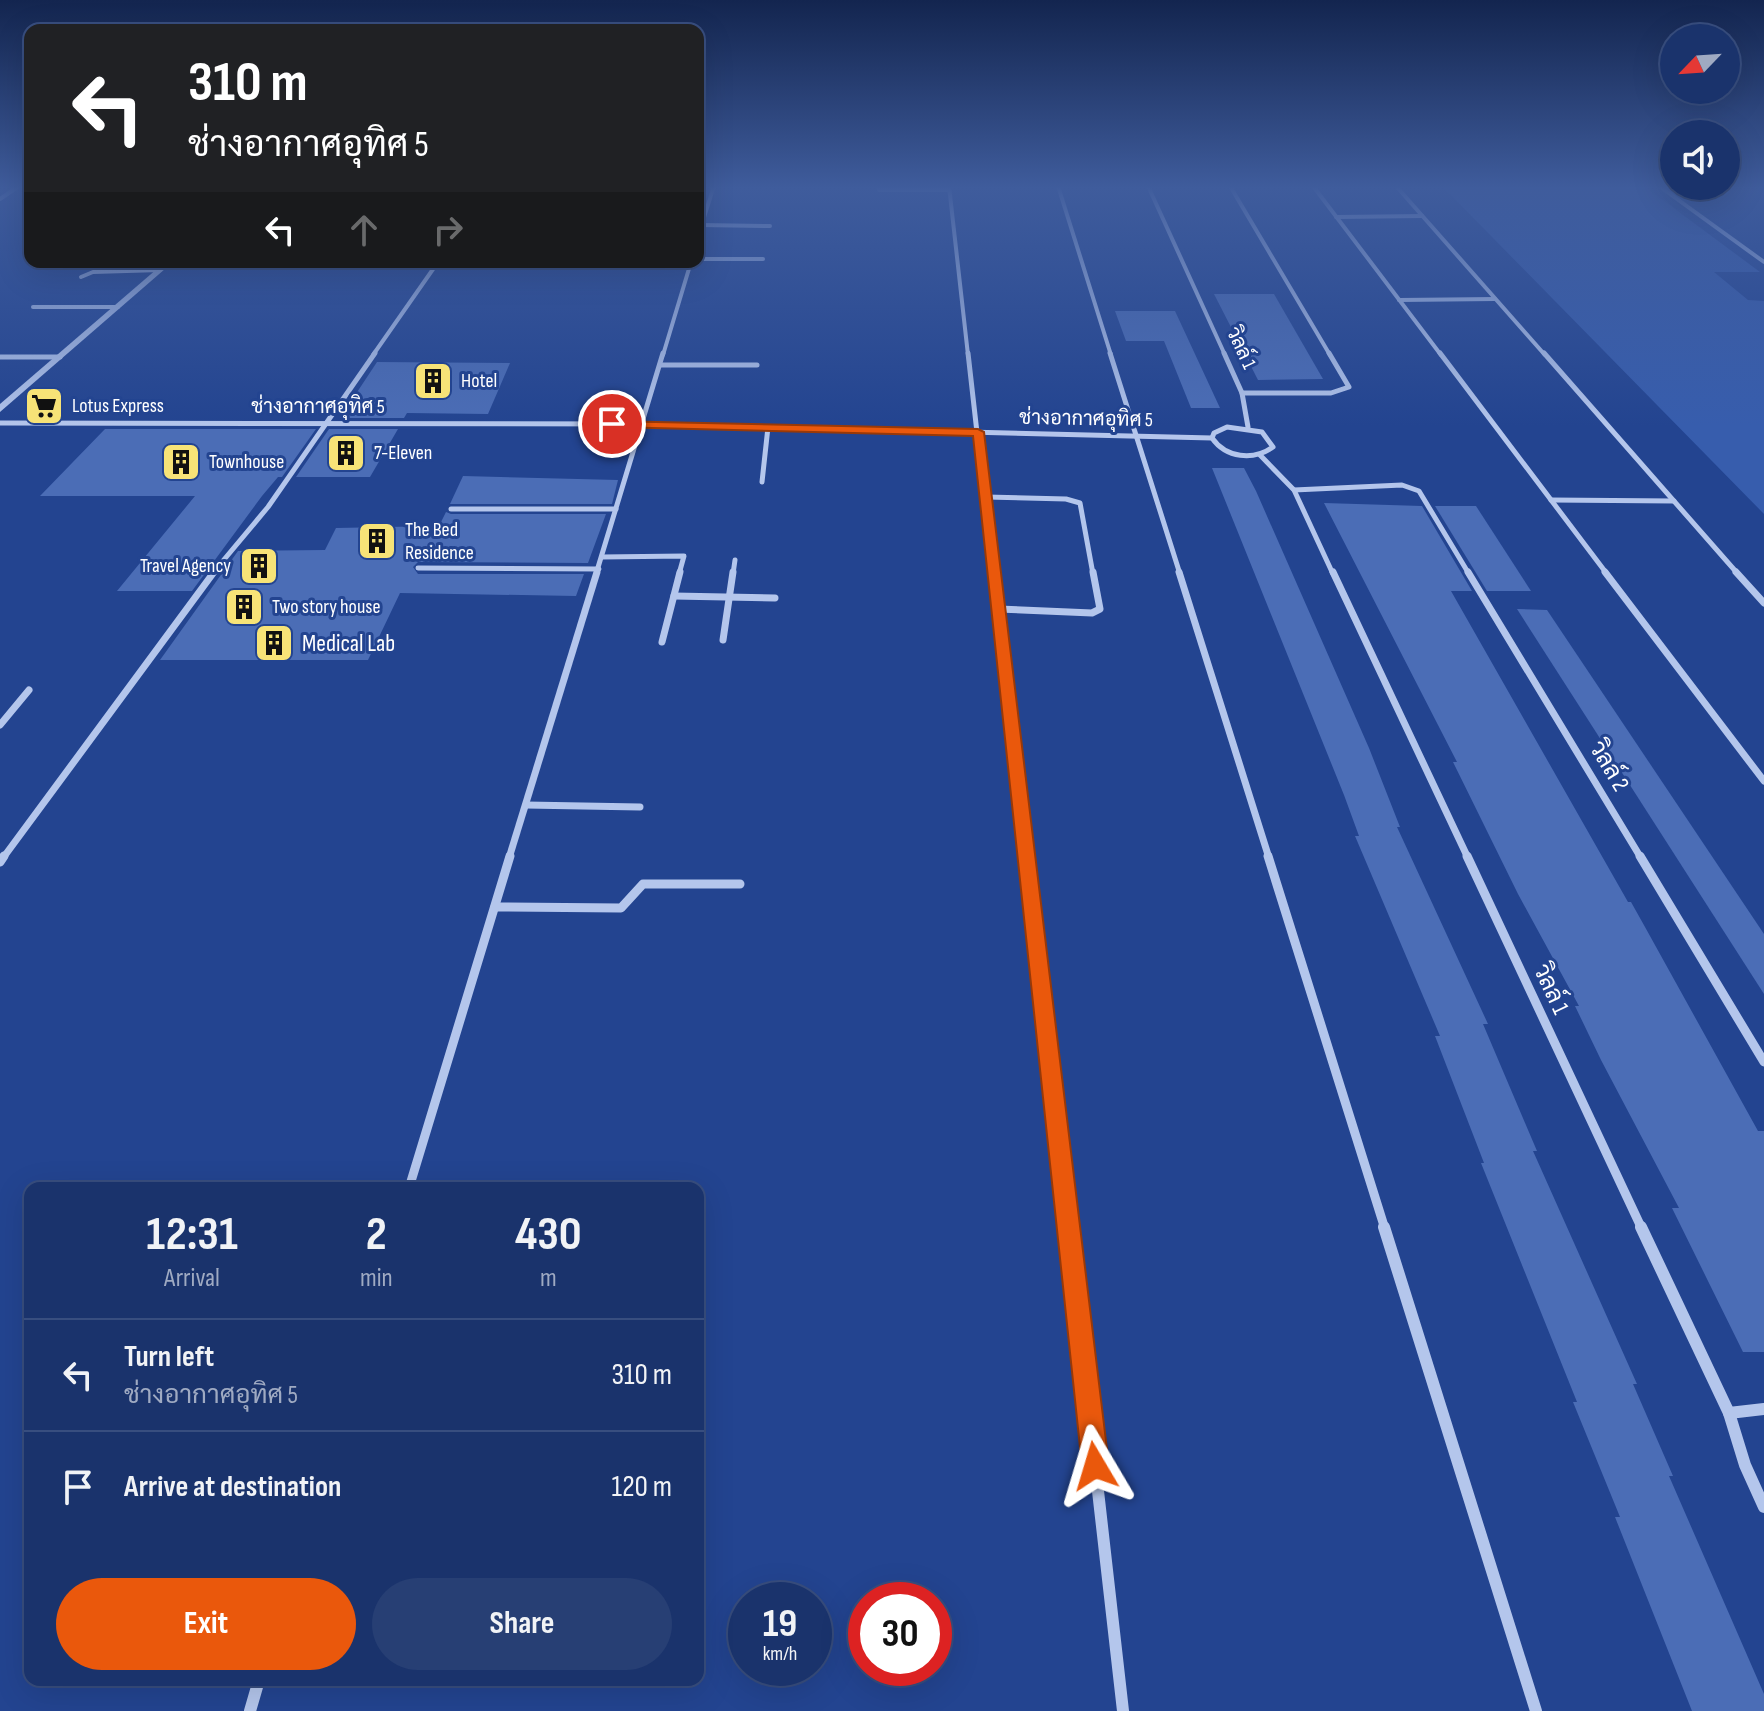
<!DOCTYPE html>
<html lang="en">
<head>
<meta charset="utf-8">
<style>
	:root { --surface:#1a336c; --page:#273f74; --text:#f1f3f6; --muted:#9faac2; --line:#384e7f; --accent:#ea580c }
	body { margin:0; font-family:"Sofia Sans Condensed",Sarabun,sans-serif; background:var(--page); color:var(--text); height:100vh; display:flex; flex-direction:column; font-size:30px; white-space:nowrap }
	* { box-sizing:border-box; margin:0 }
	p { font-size:26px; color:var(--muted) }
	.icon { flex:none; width:44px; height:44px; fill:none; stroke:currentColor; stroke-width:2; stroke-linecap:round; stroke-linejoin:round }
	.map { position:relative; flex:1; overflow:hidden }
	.drawer { position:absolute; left:24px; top:1182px; width:680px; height:504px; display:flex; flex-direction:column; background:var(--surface); border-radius:16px; box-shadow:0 8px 32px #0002,0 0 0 2px var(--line) }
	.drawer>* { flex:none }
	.guide { position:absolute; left:24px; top:24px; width:680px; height:244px; border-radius:16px; box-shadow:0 8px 32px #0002,0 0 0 2px var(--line); background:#202124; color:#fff; overflow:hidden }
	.needle { width:52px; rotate:245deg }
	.tools { position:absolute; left:1660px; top:24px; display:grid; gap:16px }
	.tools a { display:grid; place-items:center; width:80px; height:80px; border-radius:50%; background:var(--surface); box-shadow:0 8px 32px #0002,0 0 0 2px var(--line); font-size:40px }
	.speed { position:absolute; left:728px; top:1582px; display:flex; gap:16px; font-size:40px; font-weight:700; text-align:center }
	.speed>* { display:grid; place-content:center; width:104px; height:104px; border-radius:50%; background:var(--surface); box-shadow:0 8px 32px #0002,0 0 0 2px var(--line); line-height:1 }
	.speed small { font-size:20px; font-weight:400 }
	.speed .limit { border:12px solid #d22; background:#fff; color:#111 }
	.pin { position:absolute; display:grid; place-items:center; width:68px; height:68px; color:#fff; margin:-34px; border:4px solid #fff; border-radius:50%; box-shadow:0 2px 8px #0007 }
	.me { position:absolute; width:88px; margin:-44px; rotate:353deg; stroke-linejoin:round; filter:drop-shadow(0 0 6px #0008) }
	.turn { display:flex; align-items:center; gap:28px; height:168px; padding:0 32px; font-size:36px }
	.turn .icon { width:104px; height:104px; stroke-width:2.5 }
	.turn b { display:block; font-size:56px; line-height:68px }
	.lanes { display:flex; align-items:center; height:76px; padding:0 32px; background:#0003; justify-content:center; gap:40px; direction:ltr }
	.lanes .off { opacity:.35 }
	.eta { display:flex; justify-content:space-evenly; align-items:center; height:136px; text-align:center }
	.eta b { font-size:48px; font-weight:700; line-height:56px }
	.primary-button { display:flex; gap:16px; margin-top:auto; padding:16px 32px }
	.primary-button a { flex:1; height:92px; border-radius:48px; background:var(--accent); color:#fff; font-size:32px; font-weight:700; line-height:92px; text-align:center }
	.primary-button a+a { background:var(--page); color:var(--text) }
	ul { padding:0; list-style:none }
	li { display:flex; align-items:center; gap:24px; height:112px; padding:0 32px; border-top:2px solid var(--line) }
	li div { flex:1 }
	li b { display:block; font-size:30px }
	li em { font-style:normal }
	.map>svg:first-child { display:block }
	.green { fill:#375dad }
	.building { fill:#4b6db6 }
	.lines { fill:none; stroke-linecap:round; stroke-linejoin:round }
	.minor-far4 { stroke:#b4c6ec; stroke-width:4 }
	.minor-far3 { stroke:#b4c6ec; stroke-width:5 }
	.minor-far2 { stroke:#b4c6ec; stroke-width:7 }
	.minor-far1 { stroke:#b4c6ec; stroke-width:9 }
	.minor { stroke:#b4c6ec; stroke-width:12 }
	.tertiary { fill:#b4c6ec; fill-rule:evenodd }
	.route { fill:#ea580c; stroke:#983908; stroke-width:2 }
	.labels { text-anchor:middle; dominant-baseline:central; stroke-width:6; stroke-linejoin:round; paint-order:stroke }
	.far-street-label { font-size:20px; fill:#fff; stroke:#234490 }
	.far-poi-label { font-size:20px; fill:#fff; stroke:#234490; text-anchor:start }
	.poi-label { font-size:24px; fill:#fff; stroke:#234490; text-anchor:start }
	.street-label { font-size:24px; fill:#fff; stroke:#234490 }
</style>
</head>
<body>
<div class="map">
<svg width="1764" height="1711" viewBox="0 0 1764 1711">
	<rect width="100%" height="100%" fill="#234490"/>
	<!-- green -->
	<polygon class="green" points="1644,186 1760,272 1714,272 1748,300 1764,301 1764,514 1442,186"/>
	<!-- building -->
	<g class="building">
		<polygon points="1214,294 1274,294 1323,379 1258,380"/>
		<polygon points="1115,311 1175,311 1220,408 1191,408 1164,341 1126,341"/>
		<polygon points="377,362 510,363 488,414 407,413 404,418 340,418"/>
		<polygon points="105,429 316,429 282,477 278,477 262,496 192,591 117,591 195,496 40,496"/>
		<polygon points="329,429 398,429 370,477 296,477"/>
		<polygon points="1212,468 1244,468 1256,491 1369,748 1400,827 1397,827 1488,1024 1483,1024 1537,1151 1533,1151 1637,1384 1633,1384 1673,1476 1669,1476 1764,1694 1764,1711 1692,1711 1615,1517 1620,1517 1573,1402 1577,1402 1481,1163 1484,1163 1435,1036 1440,1036 1355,836 1359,836 1344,795"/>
		<polygon points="463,476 618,480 612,504 450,504"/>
		<polygon points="1324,503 1422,506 1472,591 1451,591 1628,902 1631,902 1645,927 1758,1131 1764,1131 1764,1352 1743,1352 1672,1208 1679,1208 1601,1060 1575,1006 1579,1006 1518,894 1453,762 1457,762"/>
		<polygon points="1435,506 1476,506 1531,591 1487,591"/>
		<polygon points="446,512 451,514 606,514 588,563 418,562 413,567 418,574 584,574 576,596 400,593 368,660 160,660 238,551 325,550 336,528 439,526"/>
		<polygon points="1517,609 1547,610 1764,934 1764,994"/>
	</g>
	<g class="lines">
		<!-- minor-far4 -->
		<g class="minor-far4">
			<polyline points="949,186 968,355"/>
			<polyline points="1058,186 1111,355"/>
			<polyline points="1148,186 1225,355"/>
			<polyline points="1230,186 1330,355"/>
			<polyline points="1313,186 1441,355"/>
			<polyline points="1396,186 1545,355"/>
			<polyline points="1659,186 1764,262"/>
			<polyline points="879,190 949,190"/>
			<polyline points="0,199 19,186"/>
			<polyline points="1336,217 1422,216"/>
			<polyline points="701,225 770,226"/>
			<polyline points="698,236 714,186"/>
			<polyline points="698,259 763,259"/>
			<polyline points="81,277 93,272 160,270"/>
			<polyline points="1399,300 1495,299"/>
			<polyline points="33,307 118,307"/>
			<polyline points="373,355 438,262"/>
			<polyline points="663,355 691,262"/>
		</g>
		<!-- minor-far3 -->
		<g class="minor-far3">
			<polyline points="968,353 993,574"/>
			<polyline points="1110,353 1180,574"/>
			<polyline points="1224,353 1242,393 1248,427"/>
			<polyline points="1440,353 1607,574"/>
			<polyline points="1544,353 1738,574"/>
			<polyline points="0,357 60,357"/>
			<polyline points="660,365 757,365"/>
			<polyline points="1242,393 1331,393 1349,387 1329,353"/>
			<polyline points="0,423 643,424 1212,438"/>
			<path d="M1227,427L1262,432L1273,447C1253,461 1226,458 1212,438L1214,433Z"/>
			<polyline points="1260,455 1294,490 1333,574"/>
			<polyline points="762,482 768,427"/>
			<polyline points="1294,490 1402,485 1419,491 1469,574"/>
			<polyline points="986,497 1066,499 1080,503 1093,574"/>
			<polyline points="1551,500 1674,501"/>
			<polyline points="451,509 616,509"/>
			<polyline points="602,557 684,556 679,574"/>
			<polyline points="418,568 599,569"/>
			<polyline points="212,574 268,507 375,353"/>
			<polyline points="596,574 663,353"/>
			<polyline points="733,574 735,560"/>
		</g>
		<!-- minor-far2 -->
		<g class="minor-far2">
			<polyline points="993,572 1026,858"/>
			<polyline points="1179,572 1269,858"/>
			<polyline points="1333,572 1468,858"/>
			<polyline points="1468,572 1641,858"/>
			<polyline points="1605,572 1764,781"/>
			<polyline points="1736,572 1764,603"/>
			<polyline points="674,596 775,598"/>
			<polyline points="998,609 1092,613 1100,609 1093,572"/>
			<polyline points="723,640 733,572"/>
			<polyline points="662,642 680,572"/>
			<polyline points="0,725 29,690"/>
			<polyline points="526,805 640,807"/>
			<polyline points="3,858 214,572"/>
			<polyline points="509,858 597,572"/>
		</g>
		<!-- minor-far1 -->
		<g class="minor-far1">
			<polyline points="1025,856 1068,1229"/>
			<polyline points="1268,856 1385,1229"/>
			<polyline points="1467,856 1642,1229"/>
			<polyline points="1640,856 1764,1062"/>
			<polyline points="0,862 4,856"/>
			<polyline points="495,907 621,908 643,884 740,884"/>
			<polyline points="409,1188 510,856"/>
		</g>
		<!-- minor -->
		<g class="minor">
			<polyline points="1068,1227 1123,1711"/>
			<polyline points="1384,1227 1536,1711"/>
			<polyline points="1641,1227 1729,1413 1745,1465 1764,1507"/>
			<polyline points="1729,1413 1764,1409"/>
			<polyline points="250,1711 259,1680"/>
		</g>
		<!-- tertiary -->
		<polygon class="tertiary" points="165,262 173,262 0,412 0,404"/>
	</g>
	<!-- sky -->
	<linearGradient id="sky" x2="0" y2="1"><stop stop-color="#13254f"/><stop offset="0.44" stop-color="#3f5c9c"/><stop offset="1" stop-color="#3f5c9c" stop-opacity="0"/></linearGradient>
	<rect width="1764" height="426" fill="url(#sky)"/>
	<!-- route -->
	<polygon class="route" points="608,421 978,429 984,432 1109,1466 1105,1476 1095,1480 1086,1476 1082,1466 973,436 612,427 608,426"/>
	<!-- icons -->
	<defs>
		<symbol id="building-square" viewBox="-11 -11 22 22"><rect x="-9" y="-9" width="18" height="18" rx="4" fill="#f7e377" stroke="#234490"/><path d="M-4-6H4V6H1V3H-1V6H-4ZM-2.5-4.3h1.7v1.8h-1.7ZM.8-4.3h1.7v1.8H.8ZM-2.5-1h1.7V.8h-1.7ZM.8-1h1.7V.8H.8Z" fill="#111"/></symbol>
		<symbol id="supermarket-square" viewBox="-11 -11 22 22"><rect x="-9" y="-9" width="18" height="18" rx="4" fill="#f7e377" stroke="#234490"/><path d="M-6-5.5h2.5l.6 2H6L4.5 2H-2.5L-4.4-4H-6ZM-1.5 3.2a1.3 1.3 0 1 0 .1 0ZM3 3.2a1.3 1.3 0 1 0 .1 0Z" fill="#111"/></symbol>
	</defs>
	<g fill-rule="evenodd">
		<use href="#building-square" x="411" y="359" width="44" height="44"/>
		<use href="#supermarket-square" x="22" y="384" width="44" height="44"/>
		<use href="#building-square" x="324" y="431" width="44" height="44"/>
		<use href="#building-square" x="159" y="440" width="44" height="44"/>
		<use href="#building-square" x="355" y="519" width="44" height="44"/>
		<use href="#building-square" x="237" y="544" width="44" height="44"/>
		<use href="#building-square" x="222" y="585" width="44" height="44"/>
		<use href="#building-square" x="252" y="621" width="44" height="44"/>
	</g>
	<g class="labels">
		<!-- far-street labels -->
		<g class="far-street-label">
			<text transform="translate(1241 348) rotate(65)">วิลล์ 1</text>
			<text x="318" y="407">ช่างอากาศอุทิศ 5</text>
			<text transform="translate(1086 419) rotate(1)">ช่างอากาศอุทิศ 5</text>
		</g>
		<!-- far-poi labels -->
		<g class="far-poi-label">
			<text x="461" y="381">Hotel</text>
			<text x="72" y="406">Lotus Express</text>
			<text x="374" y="453">7-Eleven</text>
			<text x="209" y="462">Townhouse</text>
			<text x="405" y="530">The Bed<tspan x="405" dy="23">Residence</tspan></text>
			<text x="231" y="566" text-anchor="end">Travel Agency</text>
			<text x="272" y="607">Two story house</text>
		</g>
		<!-- poi labels -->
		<g class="poi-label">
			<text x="302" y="643">Medical Lab</text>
		</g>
		<!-- street labels -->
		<g class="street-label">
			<text transform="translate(1609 766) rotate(59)">วิลล์ 2</text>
			<text transform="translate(1551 989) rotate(65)">วิลล์ 1</text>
		</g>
	</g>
</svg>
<div class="tools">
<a><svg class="needle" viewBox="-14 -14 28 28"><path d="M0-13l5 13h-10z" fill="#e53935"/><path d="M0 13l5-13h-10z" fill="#9faac2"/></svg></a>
<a><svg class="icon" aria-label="sound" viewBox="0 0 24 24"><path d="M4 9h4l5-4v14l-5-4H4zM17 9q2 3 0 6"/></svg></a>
</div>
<div class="speed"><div>19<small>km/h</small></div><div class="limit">30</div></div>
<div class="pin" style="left:612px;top:424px;background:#d93025"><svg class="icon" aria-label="arrive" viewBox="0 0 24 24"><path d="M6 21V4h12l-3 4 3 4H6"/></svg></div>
<svg class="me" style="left:1095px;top:1466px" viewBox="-20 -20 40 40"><path d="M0-17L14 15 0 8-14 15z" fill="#ea580c" stroke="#fff" stroke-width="4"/></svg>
<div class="guide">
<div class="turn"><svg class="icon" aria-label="left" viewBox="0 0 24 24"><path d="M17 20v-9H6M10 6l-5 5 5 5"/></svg><div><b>310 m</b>ช่างอากาศอุทิศ 5</div></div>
<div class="lanes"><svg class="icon" aria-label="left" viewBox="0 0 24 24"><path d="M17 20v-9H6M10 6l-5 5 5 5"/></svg><svg class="icon off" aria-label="ahead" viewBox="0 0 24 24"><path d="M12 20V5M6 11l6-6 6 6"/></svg><svg class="icon off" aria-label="right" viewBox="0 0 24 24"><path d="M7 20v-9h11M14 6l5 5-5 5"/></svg></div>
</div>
<section class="drawer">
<div class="eta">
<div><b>12:31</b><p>Arrival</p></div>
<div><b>2</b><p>min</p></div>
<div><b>430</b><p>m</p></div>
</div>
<ul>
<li><svg class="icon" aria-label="left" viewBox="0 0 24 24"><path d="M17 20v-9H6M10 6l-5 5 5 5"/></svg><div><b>Turn left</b><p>ช่างอากาศอุทิศ 5</p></div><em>310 m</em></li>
<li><svg class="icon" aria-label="arrive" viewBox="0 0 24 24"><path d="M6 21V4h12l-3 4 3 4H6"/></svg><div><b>Arrive at destination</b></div><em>120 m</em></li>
</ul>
<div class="primary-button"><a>Exit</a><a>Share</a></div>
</section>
</div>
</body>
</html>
